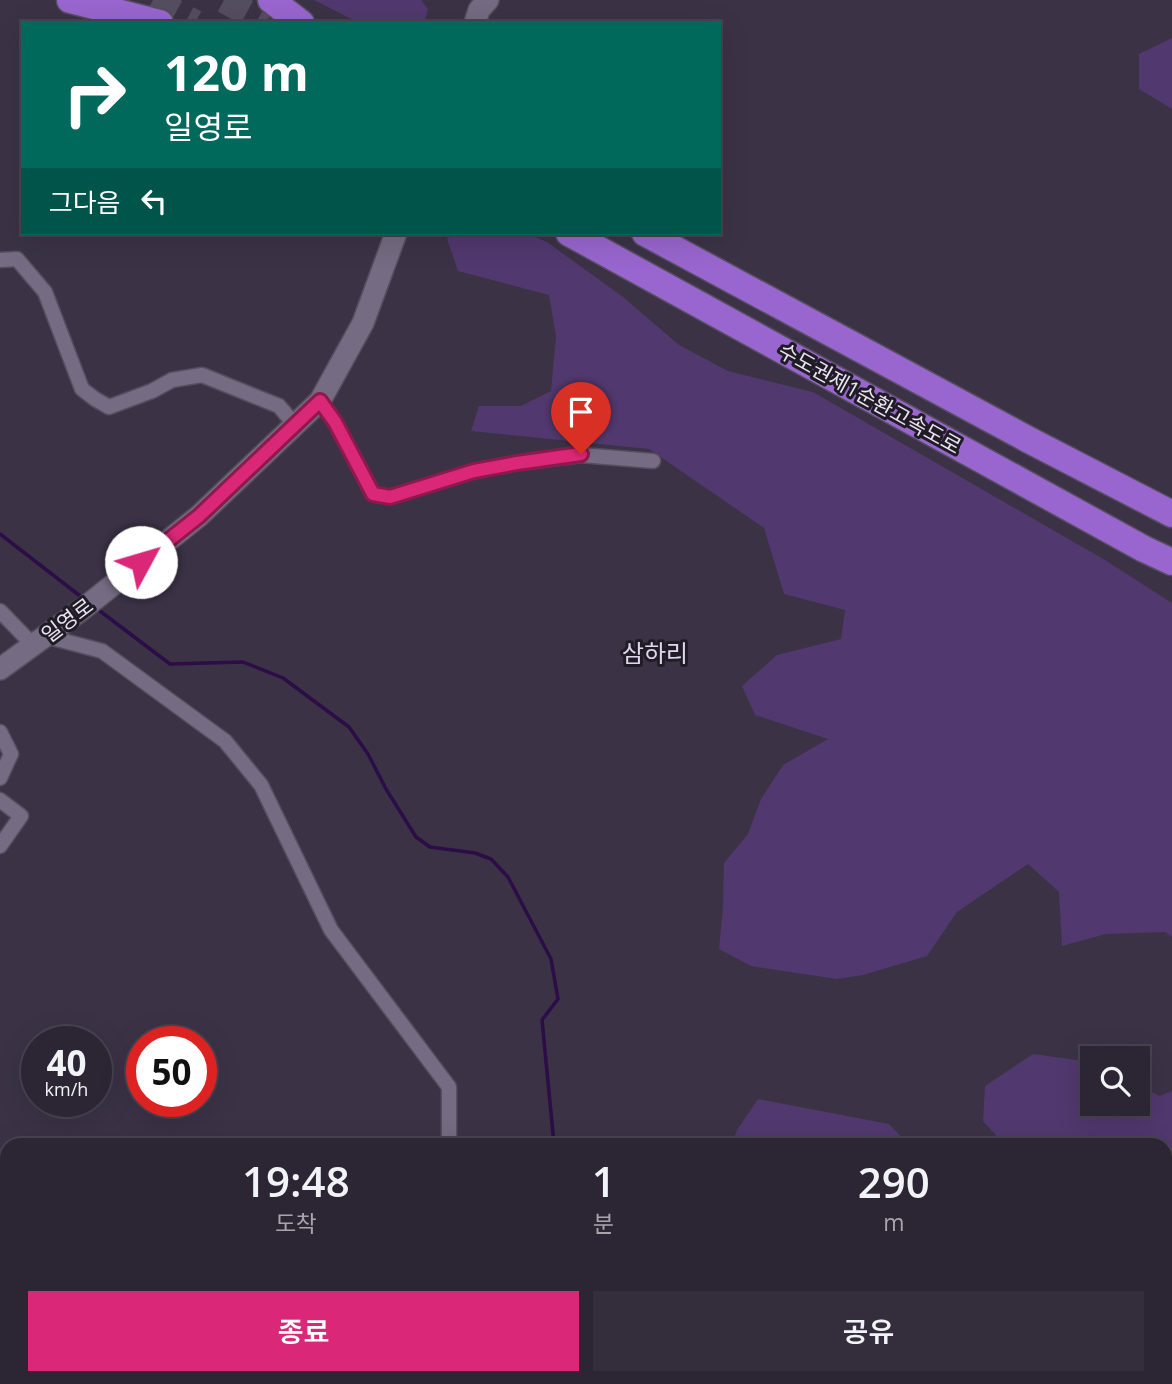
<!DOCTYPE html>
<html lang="ko">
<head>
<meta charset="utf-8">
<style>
	:root { --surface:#2c2634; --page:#342e3c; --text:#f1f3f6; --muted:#a6a5ac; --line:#48434f; --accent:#db2777 }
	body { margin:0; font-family:"Open Sans","Noto Sans KR",sans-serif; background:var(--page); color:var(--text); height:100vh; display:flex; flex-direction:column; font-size:26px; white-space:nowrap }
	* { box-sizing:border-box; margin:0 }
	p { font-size:23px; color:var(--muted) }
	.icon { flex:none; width:38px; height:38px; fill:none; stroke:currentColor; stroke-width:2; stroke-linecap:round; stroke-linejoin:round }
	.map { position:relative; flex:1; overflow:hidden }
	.sheet { position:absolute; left:0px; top:1138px; width:1172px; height:247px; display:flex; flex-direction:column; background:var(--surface); border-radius:21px 21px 0 0; box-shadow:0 7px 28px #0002,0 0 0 2px var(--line) }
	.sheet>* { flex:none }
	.top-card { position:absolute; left:21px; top:21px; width:700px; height:214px; border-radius:0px; box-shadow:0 7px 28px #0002,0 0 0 2px var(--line); background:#00695c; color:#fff; overflow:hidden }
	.fabs { position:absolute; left:1080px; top:1046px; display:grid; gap:14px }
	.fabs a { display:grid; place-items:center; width:70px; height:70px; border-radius:0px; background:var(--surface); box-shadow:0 7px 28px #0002,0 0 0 2px var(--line); font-size:35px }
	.speed { position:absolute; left:21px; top:1026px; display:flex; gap:14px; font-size:35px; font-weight:700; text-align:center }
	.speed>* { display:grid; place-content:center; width:91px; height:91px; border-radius:50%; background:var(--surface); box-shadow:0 7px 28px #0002,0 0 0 2px var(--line); line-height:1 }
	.speed small { font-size:18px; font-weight:400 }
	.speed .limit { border:10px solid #d22; background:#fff; color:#111 }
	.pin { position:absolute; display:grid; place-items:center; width:60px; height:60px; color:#fff; margin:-72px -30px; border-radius:50% 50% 50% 0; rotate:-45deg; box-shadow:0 0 7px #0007 }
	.pin .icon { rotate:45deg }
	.me { position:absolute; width:77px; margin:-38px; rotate:51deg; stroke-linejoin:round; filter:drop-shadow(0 0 5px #0008) }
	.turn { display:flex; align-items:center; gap:24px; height:147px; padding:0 28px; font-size:32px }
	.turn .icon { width:91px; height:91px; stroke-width:2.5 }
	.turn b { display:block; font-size:49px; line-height:60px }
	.then { display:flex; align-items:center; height:66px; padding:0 28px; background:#0003; gap:14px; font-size:26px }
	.eta { display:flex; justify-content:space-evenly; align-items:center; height:119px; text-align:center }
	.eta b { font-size:42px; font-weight:600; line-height:49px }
	.button { display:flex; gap:14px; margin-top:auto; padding:14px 28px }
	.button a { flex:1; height:80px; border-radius:0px; background:var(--accent); color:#fff; font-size:28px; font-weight:600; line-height:80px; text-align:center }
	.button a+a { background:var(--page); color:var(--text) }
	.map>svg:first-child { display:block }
	.green { fill:#51386e }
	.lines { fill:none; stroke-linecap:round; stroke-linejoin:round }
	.stream { stroke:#2c0d47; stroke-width:3.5 }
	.motorway-tunnel { stroke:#554d60; stroke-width:26; stroke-dasharray:26 13; stroke-linecap:butt }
	.minor-casing { stroke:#554e5f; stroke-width:17 }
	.secondary-casing { stroke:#554e5f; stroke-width:24 }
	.motorway-casing { stroke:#554e5f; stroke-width:29 }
	.minor { stroke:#756b82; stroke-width:14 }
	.secondary { stroke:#756b82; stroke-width:21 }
	.motorway { stroke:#9866ce; stroke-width:26 }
	.route-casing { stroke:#8e194d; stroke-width:18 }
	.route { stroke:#db2777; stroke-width:12 }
	.labels { text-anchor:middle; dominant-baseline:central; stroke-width:6; stroke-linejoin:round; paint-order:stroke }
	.street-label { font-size:21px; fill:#e8e3f0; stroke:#201c25 }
	.quarter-label { font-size:24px; fill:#e0d5ef; stroke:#201c25 }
</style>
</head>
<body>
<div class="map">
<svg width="1172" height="1384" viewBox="0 0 1172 1384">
	<rect width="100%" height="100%" fill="#3b3246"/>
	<!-- green -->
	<g class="green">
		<polygon points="314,0 421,0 428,9 424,23 359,23"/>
		<polygon points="1172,38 1172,109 1139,89 1139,54"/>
		<polygon points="454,233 526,233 547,242 623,297 679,345 728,371 813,392 1105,560 1172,603 1172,937 1165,932 1106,934 1062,946 1059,892 1028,864 957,912 927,956 863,975 837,979 751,966 719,949 723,907 724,863 748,834 761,799 783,765 828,739 755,715 742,686 777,655 841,639 845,610 784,594 764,528 649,449 471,431 479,406 521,406 551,391 556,336 549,295 458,271 447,239"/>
		<polygon points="1033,1054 1084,1061 1092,1065 1092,1104 1138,1104 1138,1086 1160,1096 1172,1091 1172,1384 861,1384 858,1377 1166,1377 1166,1144 1004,1144 983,1121 985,1086"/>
		<polygon points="758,1099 889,1124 908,1144 732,1144 737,1130"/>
		<polygon points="0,1324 7,1340 7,1377 32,1377 37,1384 0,1384"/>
	</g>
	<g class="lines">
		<!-- stream -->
		<g class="stream">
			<polyline points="0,534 84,599"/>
			<polyline points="96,608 170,664 243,662 283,678 349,727 368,754 386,789 416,837 430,847 475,853 491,859 508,877 551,959 558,999 542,1020 554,1144"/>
			<polyline points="549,1377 550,1384"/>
		</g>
		<!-- motorway-tunnel -->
		<g class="motorway-tunnel">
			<polyline points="153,0 195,23"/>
			<polyline points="224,0 266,23"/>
		</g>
		<defs>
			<g id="minor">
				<polyline points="0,260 17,259 45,292 82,389 95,399 109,407 152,391 172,380 202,375 279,406 295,425"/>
				<polyline points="320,401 335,422 373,494 390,497 474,471 517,463 581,455 653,461"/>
				<polyline points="0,611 33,645"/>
				<polyline points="45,636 102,651 225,741 261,785 331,930 449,1087 449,1144"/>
				<polyline points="0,732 11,754 0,778"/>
				<polyline points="0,800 21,816 0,846"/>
				<polyline points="0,1274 7,1287"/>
				<polyline points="57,1377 64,1384"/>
				<polyline points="247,1384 259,1377"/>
			</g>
			<g id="secondary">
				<polyline points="475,23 479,10 488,0"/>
				<polyline points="0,669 84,608 199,516 320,401 363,323 396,233"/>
			</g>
			<g id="motorway">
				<polyline points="70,0 160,23"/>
				<polyline points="271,0 301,23"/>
				<polyline points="569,233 1144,549 1172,562"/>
				<polyline points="645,233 1029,440 1172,514"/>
			</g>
		</defs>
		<!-- minor casing -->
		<use href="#minor" class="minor-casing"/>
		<!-- secondary casing -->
		<use href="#secondary" class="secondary-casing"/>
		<!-- motorway casing -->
		<use href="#motorway" class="motorway-casing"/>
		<!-- minor -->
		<use href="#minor" class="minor"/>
		<!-- secondary -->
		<use href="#secondary" class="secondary"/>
		<!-- motorway -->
		<use href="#motorway" class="motorway"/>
	</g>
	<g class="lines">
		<defs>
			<polyline id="route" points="141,562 199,516 320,401 335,422 373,494 390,497 474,471 517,463 581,454"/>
		</defs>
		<!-- route casing -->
		<use href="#route" class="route-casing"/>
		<!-- route -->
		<use href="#route" class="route"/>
	</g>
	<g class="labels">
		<!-- street labels -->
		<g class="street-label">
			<text transform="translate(870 398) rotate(29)">수도권제1순환고속도로</text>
			<text transform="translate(67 620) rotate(-37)">일영로</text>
		</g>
		<!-- quarter labels -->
		<g class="quarter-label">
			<text x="655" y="652">삼하리</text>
		</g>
	</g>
</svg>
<div class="fabs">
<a><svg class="icon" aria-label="search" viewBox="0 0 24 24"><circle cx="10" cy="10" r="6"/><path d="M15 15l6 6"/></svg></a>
</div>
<div class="speed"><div>40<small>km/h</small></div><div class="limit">50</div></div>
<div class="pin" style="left:581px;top:454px;background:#d93025"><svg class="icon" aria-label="arrive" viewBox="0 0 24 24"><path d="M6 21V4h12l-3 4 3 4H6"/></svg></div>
<svg class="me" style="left:141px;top:562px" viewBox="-20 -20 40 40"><circle r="19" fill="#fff"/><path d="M0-13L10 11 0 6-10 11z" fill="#db2777"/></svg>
<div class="top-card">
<div class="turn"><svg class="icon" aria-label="right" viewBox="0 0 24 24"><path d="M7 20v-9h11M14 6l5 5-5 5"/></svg><div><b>120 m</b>일영로</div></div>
<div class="then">그다음<svg class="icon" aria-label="left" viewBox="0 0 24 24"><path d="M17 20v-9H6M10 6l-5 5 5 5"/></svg></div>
</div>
<section class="sheet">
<div class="eta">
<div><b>19:48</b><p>도착</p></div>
<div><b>1</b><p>분</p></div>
<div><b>290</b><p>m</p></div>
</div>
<div class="button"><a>종료</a><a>공유</a></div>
</section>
</div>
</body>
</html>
